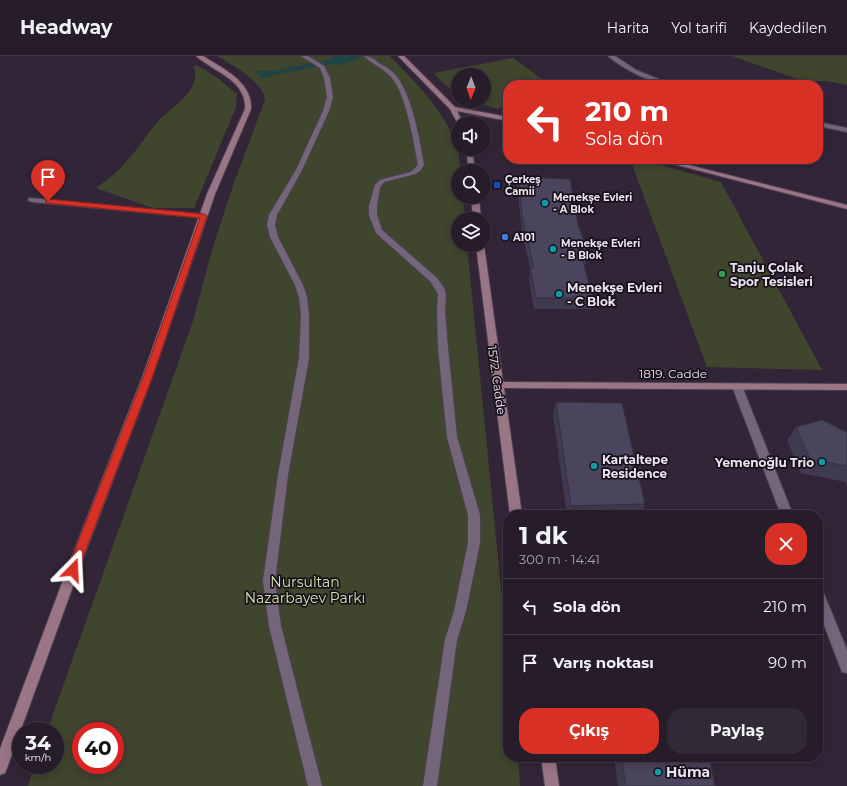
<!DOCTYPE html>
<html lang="tr">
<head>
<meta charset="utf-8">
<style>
	:root { --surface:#261c2a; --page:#322936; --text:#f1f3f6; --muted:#a4a1a8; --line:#423a47; --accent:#d93025 }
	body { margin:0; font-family:Montserrat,sans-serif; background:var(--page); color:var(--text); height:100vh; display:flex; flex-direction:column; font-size:15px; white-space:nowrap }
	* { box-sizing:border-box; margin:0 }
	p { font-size:13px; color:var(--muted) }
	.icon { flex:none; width:22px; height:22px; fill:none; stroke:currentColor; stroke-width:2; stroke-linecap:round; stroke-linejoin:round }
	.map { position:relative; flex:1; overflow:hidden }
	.side { position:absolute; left:503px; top:454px; width:320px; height:252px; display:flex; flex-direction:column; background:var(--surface); border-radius:16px; box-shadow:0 2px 10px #0003,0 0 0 1px var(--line) }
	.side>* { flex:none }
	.hud { position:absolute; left:503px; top:24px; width:320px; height:84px; border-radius:16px; box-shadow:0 2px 10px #0003,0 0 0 1px var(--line); background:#d93025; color:#fff; overflow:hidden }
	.needle { width:26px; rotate:181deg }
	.buttons { position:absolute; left:451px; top:12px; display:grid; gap:8px }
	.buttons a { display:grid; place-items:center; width:40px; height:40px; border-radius:50%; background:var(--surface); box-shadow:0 2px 10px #0003,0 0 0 1px var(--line); font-size:20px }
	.speed { position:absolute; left:12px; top:666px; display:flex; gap:8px; font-size:20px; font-weight:700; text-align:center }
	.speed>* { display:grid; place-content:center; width:52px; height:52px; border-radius:50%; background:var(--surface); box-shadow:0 2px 10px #0003,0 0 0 1px var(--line); line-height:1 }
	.speed small { font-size:10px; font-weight:400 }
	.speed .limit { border:6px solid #d22; background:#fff; color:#111 }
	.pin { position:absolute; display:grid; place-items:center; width:34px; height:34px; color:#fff; margin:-41px -17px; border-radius:50% 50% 50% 0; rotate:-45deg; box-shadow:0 0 4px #0007 }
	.pin .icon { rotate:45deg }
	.me { position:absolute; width:44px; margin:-22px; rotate:21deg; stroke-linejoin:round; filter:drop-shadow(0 0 3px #0008) }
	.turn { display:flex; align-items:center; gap:14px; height:84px; padding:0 16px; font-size:18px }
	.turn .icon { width:52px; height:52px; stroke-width:2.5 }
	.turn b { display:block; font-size:28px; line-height:34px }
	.round { display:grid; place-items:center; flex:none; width:42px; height:42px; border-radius:16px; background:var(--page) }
	.head { display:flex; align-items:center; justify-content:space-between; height:68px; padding:0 16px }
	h1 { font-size:24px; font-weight:700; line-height:30px }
	.cta { display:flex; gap:8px; margin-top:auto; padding:8px 16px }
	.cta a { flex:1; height:46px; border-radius:16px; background:var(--accent); color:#fff; font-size:16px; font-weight:700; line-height:46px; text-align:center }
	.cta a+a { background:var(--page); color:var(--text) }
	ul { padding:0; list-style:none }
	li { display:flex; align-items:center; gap:12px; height:56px; padding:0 16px; border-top:1px solid var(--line) }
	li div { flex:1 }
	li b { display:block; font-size:15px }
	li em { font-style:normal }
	header { display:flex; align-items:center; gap:24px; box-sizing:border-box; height:56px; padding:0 20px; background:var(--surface); border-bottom:1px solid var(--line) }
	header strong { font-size:19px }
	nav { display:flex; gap:22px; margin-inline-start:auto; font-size:14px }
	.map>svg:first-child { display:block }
	.green { fill:#40452e; fill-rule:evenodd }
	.water { fill:#204445 }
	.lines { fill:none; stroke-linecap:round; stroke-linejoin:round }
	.street-casing { stroke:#4c4151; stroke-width:2 }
	.secondary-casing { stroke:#4c4151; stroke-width:2 }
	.street { fill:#75657b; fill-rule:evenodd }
	.secondary { fill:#9a7586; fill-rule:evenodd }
	.wall { fill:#403a50 }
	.building { fill:#4a445d; stroke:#343041 }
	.route { fill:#d93025; stroke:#8d1f18 }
	.transit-dot { fill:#1a4fb4; stroke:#17111a; stroke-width:1.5 }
	.culture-dot { fill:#0f9aa8; stroke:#17111a; stroke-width:1.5 }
	.shop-dot { fill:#3f7fe0; stroke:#17111a; stroke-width:1.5 }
	.leisure-dot { fill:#2e9e5b; stroke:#17111a; stroke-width:1.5 }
	.labels { text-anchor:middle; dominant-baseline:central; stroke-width:3.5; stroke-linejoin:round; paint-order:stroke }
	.far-poi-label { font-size:10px; font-weight:bold; fill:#ece4f0; stroke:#17111a; text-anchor:start }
	.poi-label { font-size:12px; font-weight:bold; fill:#ece4f0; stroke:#17111a; text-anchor:start }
	.street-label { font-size:12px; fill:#ece4f0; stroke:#17111a }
	.near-park-label { font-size:14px; fill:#d4e1ac; stroke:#17111a }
	.near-poi-label { font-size:14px; font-weight:bold; fill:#ece4f0; stroke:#17111a; text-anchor:start }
</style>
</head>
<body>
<header>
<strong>Headway</strong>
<nav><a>Harita</a><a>Yol tarifi</a><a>Kaydedilen</a></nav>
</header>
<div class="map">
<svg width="847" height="730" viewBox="0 0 847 730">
	<rect width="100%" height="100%" fill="#332538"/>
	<!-- green -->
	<g class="green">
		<path d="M217,0H390C415,26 446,56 457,91C460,98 459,107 460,115H458V141H463L465,163H458V189H467L508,603V701H518L520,730H28L35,709H55V675H47L193,265L212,194L234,127L265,44C265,27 231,8 217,0ZM81,675H115V709H81Z"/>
		<polygon points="732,0 847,0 847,29 826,25 803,25"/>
		<polygon points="513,2 550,29 508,29 508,49 498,53 472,45 484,45 484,19 458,19 458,37 446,30 434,17"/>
		<path d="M197,9L219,23L237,38L236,51L194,152H153L96,132C107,124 117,117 126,106C138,93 147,78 158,65C169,54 182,46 191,33C196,25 197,18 193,10Z"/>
		<polygon points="630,103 639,103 721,126 822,314 707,311"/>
	</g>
	<!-- water -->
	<polygon class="water" points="336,0 359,0 361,2 341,9 332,8 273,19 273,20 261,22 257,17 257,15 271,15 329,4 331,1"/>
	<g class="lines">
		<defs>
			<g id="street">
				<polygon points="301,0 308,0 324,10 330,22 333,41 329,55 302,114 277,159 275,169 278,181 303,229 307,241 309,259 309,302 288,419 275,525 281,570 322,730 308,730 269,570 263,525 278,419 299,302 301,259 299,241 295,229 270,181 267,169 269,159 296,114 323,55 327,41 324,22 320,12"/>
				<path d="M364,0C371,0 375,4 380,8C386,11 393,15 397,21C412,40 420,84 424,109L420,115L415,118L384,126L380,131L377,150V159L382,174L437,222L444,232L446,238L445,255L448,292L457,381L480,459V487L466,555L457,584L437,730H423L445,584L454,555L468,487V459L447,381L438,292L437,255L438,238L431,226L376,177L369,159V150L375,129L380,124L411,116L418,109C414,87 406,36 391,21C383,12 372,8 364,0Z"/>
				<path d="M608,0H615L636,14L673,29C654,29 623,13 608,0Z"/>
				<polygon points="818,66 847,72 847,76 818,70"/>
				<polygon points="29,142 203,158 207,160 203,162 32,146 28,144"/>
				<polygon points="737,327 742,330 793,459 781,459 732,330"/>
				<polygon points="818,531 822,533 847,594 847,617 842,616 818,553"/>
			</g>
			<g id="secondary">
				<path d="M196,0H203C222,12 253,26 251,53L215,138L152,322L84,500L7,712L5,717L0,719V693L72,500L142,322L207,138L245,53C247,24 214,16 196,0Z"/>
				<polygon points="398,0 404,0 455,51 508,61 508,65 457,55 463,67 458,67 458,68 450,53"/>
				<polygon points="466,93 472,93 475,115 469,115"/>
				<polygon points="654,103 665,103 847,149 847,153"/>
				<polygon points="471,141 479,141 481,163 473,163"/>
				<polygon points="476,189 484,189 503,326 847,328 847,334 504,332 522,459 510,459"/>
				<polygon points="541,701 555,701 559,730 545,730"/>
			</g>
		</defs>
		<!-- street casing -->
		<use href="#street" class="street-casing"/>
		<!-- secondary casing -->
		<use href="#secondary" class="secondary-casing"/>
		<!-- street -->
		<use href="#street" class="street"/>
		<!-- secondary -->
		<use href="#secondary" class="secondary"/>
	</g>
	<!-- wall -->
	<g class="wall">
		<polygon points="518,121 578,168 588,197 586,208 584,208 593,242 591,253 534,253 529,223 530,212 522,175 517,132"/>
		<polygon points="556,346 645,448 641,459 567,459 553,360"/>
		<polygon points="796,371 847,376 847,431 845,426 801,417 787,384"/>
		<polygon points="614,701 709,701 715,730 618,730"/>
	</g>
	<!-- building -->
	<g class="building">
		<polygon points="518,121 570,123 578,168 588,197 581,198 593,242 536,242 530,212 534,212 523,165"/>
		<polygon points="556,346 622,347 645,448 571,450"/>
		<polygon points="822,364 847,376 847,410 810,403 796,371"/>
		<polygon points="621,701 709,701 715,730 626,730"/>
	</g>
	<!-- route -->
	<polygon class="route" points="48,143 204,158 207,160 152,322 78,514 77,518 73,519 69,518 67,514 143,322 200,162 46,147 46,144"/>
	<!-- markers -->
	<rect class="transit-dot" x="493" y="125" width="8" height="8" rx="2"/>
	<g class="culture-dot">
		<circle cx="545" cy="147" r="4"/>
		<circle cx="553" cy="193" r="4"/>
		<circle cx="559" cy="238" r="4"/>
		<circle cx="822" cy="406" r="4"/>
		<circle cx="594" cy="410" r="4"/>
		<circle cx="658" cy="716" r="4"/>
	</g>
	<circle class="shop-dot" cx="505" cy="181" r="4"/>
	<circle class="leisure-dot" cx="722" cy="218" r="4"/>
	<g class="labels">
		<!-- far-poi labels -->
		<g class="far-poi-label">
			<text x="505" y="123">Çerkeş<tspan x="505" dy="12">Camii</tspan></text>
			<text x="553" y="141">Menekşe Evleri<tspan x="553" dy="12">- A Blok</tspan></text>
			<text x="513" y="181">A101</text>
			<text x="561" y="187">Menekşe Evleri<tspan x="561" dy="12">- B Blok</tspan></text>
		</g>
		<!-- poi labels -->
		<g class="poi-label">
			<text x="730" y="211">Tanju Çolak<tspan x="730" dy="14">Spor Tesisleri</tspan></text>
			<text x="567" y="231">Menekşe Evleri<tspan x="567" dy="14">- C Blok</tspan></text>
			<text x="602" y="403">Kartaltepe<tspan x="602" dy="14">Residence</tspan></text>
			<text x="814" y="406" text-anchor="end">Yemenoğlu Trio</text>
		</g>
		<!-- street labels -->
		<g class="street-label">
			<text x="673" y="317">1819. Cadde</text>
			<text transform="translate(497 324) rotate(82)">1572. Cadde</text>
		</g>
		<!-- near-park labels -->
		<g class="near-park-label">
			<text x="305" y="526">Nursultan<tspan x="305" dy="16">Nazarbayev Parkı</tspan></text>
		</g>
		<!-- near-poi labels -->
		<g class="near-poi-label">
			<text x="666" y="716">Hüma</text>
		</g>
	</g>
</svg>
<div class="buttons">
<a><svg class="needle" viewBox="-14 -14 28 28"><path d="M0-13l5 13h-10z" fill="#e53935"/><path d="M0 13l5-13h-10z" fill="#a4a1a8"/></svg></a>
<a><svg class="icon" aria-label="sound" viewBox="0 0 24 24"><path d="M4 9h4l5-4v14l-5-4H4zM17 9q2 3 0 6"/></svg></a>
<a><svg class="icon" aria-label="search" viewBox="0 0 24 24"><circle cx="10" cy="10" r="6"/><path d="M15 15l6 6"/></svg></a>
<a><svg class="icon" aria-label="layers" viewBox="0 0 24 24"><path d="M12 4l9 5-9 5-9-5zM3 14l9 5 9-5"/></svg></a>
</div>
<div class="speed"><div>34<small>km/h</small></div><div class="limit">40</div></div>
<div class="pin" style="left:48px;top:145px;background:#d93025"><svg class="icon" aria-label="arrive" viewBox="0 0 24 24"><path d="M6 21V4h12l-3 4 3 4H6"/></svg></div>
<svg class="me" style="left:73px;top:514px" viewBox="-20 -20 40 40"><path d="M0-17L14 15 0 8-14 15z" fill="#d93025" stroke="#fff" stroke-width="4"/></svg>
<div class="hud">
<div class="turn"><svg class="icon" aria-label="left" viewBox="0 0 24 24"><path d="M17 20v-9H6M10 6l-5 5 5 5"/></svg><div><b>210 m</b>Sola dön</div></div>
</div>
<section class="side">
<div class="head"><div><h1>1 dk</h1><p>300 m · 14:41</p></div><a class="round" style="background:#d93025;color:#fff"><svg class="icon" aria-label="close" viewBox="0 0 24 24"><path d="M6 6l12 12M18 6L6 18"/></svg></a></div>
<ul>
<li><svg class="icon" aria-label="left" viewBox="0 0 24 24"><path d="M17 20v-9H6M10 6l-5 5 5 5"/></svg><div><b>Sola dön</b></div><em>210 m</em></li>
<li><svg class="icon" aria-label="arrive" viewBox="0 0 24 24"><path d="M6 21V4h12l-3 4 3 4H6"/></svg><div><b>Varış noktası</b></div><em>90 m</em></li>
</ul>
<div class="cta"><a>Çıkış</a><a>Paylaş</a></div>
</section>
</div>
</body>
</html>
